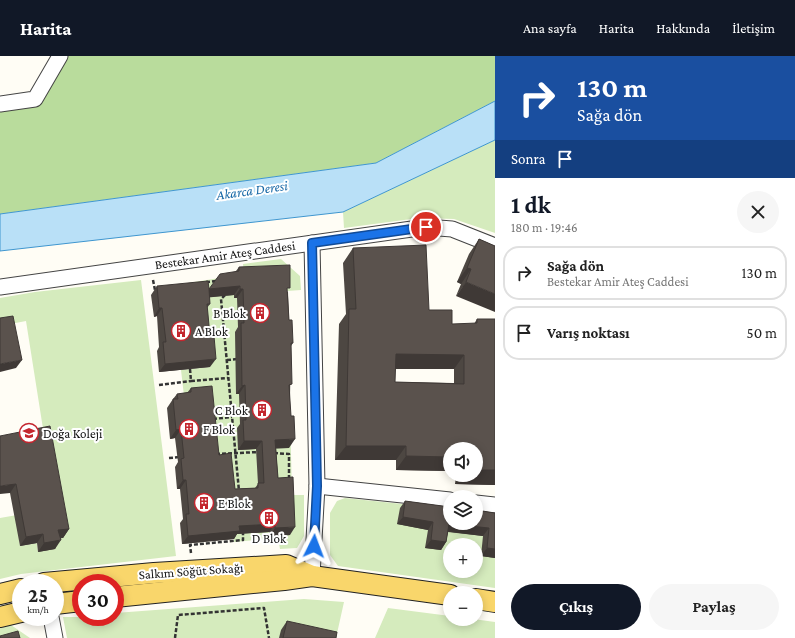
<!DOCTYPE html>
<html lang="tr">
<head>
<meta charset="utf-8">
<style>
	:root { --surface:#fff; --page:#f6f6f6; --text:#222; --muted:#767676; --line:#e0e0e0; --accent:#111827 }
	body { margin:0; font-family:"Crimson Pro",serif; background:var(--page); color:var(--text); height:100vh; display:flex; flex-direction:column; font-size:15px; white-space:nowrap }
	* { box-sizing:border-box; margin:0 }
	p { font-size:13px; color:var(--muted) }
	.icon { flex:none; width:22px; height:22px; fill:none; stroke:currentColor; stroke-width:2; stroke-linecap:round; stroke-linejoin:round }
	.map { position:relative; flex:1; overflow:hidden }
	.side { display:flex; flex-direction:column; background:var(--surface); width:300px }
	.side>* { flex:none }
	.guide { background:#1a4fa0; color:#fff; overflow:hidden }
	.buttons { position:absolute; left:443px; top:386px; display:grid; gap:8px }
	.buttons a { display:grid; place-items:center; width:40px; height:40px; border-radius:50%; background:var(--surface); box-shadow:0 2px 10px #0003; font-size:20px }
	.speed { position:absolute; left:12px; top:518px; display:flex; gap:8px; font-size:20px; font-weight:700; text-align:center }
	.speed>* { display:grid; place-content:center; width:52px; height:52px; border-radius:50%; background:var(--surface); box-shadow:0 2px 10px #0003; line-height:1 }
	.speed small { font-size:10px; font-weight:400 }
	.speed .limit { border:6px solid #d22; background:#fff; color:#111 }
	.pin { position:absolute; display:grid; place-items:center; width:34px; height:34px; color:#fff; margin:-17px; border:2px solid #fff; border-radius:50%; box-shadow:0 1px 4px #0007 }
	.me { position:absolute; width:44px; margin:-22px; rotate:3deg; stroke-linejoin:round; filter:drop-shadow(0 0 3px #0008) }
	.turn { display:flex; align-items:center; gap:14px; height:84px; padding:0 16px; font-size:18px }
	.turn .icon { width:52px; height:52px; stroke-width:2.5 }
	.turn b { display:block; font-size:28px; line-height:34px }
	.then { display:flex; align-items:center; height:38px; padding:0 16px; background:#0003; gap:8px; font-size:15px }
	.round { display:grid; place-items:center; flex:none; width:42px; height:42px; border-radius:21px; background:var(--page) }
	.overview { display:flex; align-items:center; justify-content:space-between; height:68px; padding:0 16px }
	h1 { font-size:24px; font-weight:700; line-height:30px; color:var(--accent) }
	.button { display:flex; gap:8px; margin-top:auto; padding:8px 16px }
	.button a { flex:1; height:46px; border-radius:24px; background:var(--accent); color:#fff; font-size:16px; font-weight:700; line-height:46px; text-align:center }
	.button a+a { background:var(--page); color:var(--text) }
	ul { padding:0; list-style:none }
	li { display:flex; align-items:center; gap:12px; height:54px; margin:0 8px 6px; padding:0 8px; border:2px solid var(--line); border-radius:16px }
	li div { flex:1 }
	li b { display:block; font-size:15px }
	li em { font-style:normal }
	header { display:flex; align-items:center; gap:24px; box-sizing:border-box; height:56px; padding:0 20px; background:var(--accent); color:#fff }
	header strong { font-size:19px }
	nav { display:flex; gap:22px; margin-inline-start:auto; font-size:14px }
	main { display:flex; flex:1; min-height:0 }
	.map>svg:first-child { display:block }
	.green { fill:#d5ebbd; fill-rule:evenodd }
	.forest { fill:#b9dc9c }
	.water { fill:#b9e0f7; stroke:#3f96cf }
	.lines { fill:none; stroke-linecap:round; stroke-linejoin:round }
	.minor-casing { stroke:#444; stroke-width:17 }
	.major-casing { stroke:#222; stroke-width:22 }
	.path { stroke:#333; stroke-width:2.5; stroke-dasharray:4 2; stroke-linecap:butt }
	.minor { stroke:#fff; stroke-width:15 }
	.major { stroke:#f9d66b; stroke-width:20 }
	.wall { fill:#4d4742; fill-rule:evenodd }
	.shaded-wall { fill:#3f3936 }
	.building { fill:#5a524d; stroke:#3f3936; fill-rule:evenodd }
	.route-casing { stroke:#114b97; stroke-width:10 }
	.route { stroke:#1a73e8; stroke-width:7 }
	.labels { text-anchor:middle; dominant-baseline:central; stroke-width:4; stroke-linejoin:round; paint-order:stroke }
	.street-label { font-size:13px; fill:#111; stroke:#fff }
	.poi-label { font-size:13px; fill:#111; stroke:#fff; text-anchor:start }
	.water-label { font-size:14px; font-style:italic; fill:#1768a6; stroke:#fff }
</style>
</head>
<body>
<header>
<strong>Harita</strong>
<nav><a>Ana sayfa</a><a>Harita</a><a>Hakkında</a><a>İletişim</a></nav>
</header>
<main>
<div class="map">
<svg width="495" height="582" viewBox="0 0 495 582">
	<rect width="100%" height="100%" fill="#fffdf5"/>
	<!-- green -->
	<g class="green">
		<polygon points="495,84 495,177 454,163 419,162 344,172 343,156"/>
		<polygon points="281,203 300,220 301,234 287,235 292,439 304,439 304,480 297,492 280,493 278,482 234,486 231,460 192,409 181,314 210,311 157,232 244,218 243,208"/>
		<polygon points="141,224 176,500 21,518 0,523 0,462 17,459 20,490 37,487 38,496 52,483 63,481 44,379 26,265 0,270 0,242 35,236"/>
		<path d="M345,442L450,453V467H476L495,458V532L338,510L330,499V457L337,445ZM450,489H476V515H450Z"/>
		<polygon points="304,543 344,546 336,582 67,582 63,561 115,561 115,557"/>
		<polygon points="388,552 450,560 450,563 473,563 495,566 495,582 375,582"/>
		<polygon points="11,569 30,582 0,582 0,572"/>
	</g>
	<!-- forest -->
	<polygon class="forest" points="60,0 495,0 495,45 376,107 0,158 0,48 35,43"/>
	<!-- water -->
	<polygon class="water" points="495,45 495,84 343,156 0,195 0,158 376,107"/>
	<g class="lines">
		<defs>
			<g id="minor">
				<polyline points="0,48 35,43 60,0"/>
				<polyline points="312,187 317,430 312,520"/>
				<polyline points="0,231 426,171 452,173 495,190"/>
				<polyline points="317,430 450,444"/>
				<polyline points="476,447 495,449"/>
				<polyline points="51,561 55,582"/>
			</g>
			<g id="major">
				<polyline points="44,527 154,517 286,509 312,520 450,539"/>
				<polyline points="0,538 21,533"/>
				<polyline points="115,541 284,524 312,520"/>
				<polyline points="476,543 495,546"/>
				<polyline points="55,548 81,545"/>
				<polyline points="0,561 21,556"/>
			</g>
		</defs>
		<!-- minor casing -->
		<use href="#minor" class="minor-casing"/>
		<!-- major casing -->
		<use href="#major" class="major-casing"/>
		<!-- path -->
		<g class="path">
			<polyline points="153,224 155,234 157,234"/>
			<polyline points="206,226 217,225"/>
			<polyline points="225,239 221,243 239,435"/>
			<polyline points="227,304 238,303"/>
			<polyline points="190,313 191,325 228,322"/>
			<polyline points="159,329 191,325"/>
			<polyline points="213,363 232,361"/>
			<polyline points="274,397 289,398 289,425"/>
			<polyline points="216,398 259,396"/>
			<polyline points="169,402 180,401"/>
			<polyline points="191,497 190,489 243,484 243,476"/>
			<polyline points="175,582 178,559 264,552 269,582"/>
		</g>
		<!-- minor -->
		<use href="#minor" class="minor"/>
		<!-- major -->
		<use href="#major" class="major"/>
	</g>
	<!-- wall -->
	<g class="wall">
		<polygon points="479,183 495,190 456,240 461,228 457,226 469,198"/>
		<path d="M353,192L429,254L452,268H474L477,263L495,429L455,428L456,419H476V393H450V415L396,414V404H335L339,268L346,258L343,207ZM395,313H454V327L395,326Z"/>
		<polygon points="239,211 288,236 289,264 293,287 291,290 289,392 276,392 278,422 290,479 269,481 269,476 237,478 234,483 182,488 180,467 183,463 180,433 177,433 175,411 178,406 175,382 170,383 167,352 173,343 177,338 187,337 191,332 219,399 235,433 255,432 258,428 256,393 238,394 237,372 240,368 239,338 236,338 235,276 238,271 237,242 234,242 234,239 209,241 210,248 207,252 210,311 159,316 157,295 159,291 157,260 154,261 151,239 157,230 209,233 236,215"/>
		<polygon points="0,380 69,473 63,482 60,482 55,493 38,496 37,487 20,490 10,437"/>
		<polygon points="405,445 495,457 495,502 481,500 483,480 448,476 446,486 441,494 425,492 428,474 397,468 400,452"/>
		<polygon points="287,565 336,582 279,582 281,574"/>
	</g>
	<!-- shaded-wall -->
	<g class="shaded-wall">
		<polygon points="467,212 471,213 461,228 457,226"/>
		<polygon points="466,226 495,238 495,256 456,240"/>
		<polygon points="240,230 234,239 203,242 209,233"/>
		<polygon points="240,233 243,233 237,242 234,242"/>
		<polygon points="159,252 162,252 157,260 154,261"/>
		<polygon points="396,298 464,299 454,313 385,313"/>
		<polygon points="216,303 210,311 159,316 165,308"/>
		<polygon points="22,304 16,312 0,316 0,308"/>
		<polygon points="245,329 239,338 236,338 242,330"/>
		<polygon points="181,373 175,382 170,383 176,374"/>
		<polygon points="295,383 289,392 269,393 275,384"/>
		<polygon points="244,385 262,385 256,393 238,394"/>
		<polygon points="346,390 406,390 396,404 335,404"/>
		<polygon points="406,400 450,401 450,415 396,414"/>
		<polygon points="476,414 495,414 495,429 455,428 462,419 476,419"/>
		<polygon points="183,424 186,424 180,433 177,433"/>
		<polygon points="16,428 10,437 0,438 0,430"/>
		<polygon points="403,461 433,466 428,474 397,468"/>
		<polygon points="275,468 269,476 237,478 234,483 182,488 188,480 239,470"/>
		<polygon points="449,468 489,472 483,480 443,475"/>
		<polygon points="295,471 290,479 269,481 275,472"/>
		<polygon points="69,473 63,482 52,483 58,474"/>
		<polygon points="43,478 37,487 20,490 26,481"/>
		<polygon points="61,484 55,493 38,496 44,487"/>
		<polygon points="431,484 446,486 441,494 425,492"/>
		<polygon points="487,492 495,493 495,502 481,500"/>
	</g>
	<!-- building -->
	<g class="building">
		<polygon points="479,183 495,190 495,238 466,226 471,213 467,212"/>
		<path d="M426,189L429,254H452V268L477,267V263H495V414H476V393H450V401L406,400V390H346L349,253H356L353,192ZM396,298L464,299V328L395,326Z"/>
		<polygon points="290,209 290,232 287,232 289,264 292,264 293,287 291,287 292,328 289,329 291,360 294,360 295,383 275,384 278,422 293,421 295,471 275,472 275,468 239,470 240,475 188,480 186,458 189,458 186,424 183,424 181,403 184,402 181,373 176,374 173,343 178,343 177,338 191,336 191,332 212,330 219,399 231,397 235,433 258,432 258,427 264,427 262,385 244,385 243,364 246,364 245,329 242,330 241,267 244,267 243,233 240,233 240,230 209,233 210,248 207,248 210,280 214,280 216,303 165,308 163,286 166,286 162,252 159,252 157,230 208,225 209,233 220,218 239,215 239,211"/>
		<polygon points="13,260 22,304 0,308 0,262"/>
		<polygon points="50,370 69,473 58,474 61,484 44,487 43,478 26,481 16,428 0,430 0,380"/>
		<polygon points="405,445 450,451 450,467 476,467 476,454 495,457 495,493 487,492 489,472 449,468 446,486 431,484 433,466 403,461"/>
		<polygon points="287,565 337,576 336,582 283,582"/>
		<polygon points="18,575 20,582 0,582 0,580"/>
	</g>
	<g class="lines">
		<defs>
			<polyline id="route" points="314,490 317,430 312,187 426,171"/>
		</defs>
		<!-- route casing -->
		<use href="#route" class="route-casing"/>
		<!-- route -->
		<use href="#route" class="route"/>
	</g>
	<!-- icons -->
	<defs>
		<symbol id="building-ring" viewBox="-11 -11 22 22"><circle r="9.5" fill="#fff" stroke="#c4262e" stroke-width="1.5"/><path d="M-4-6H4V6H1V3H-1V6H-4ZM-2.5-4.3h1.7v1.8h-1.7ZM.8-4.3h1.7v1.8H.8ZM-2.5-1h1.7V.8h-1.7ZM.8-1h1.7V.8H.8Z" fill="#c4262e"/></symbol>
		<symbol id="school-ring" viewBox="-11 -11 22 22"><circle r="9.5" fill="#fff" stroke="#c4262e" stroke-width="1.5"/><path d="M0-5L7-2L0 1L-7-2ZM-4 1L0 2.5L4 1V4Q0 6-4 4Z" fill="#c4262e"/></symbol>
	</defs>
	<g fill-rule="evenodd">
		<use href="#building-ring" x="249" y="246" width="22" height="22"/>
		<use href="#building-ring" x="170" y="264" width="22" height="22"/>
		<use href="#building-ring" x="251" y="343" width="22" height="22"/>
		<use href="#building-ring" x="178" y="362" width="22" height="22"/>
		<use href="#school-ring" x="18" y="366" width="22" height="22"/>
		<use href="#building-ring" x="193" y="436" width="22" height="22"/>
		<use href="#building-ring" x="258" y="451" width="22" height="22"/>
	</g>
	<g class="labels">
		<!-- street labels -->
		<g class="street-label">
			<text transform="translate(225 199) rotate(-8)">Bestekar Amir Ateş Caddesi</text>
			<text transform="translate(191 515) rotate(-4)">Salkım Söğüt Sokağı</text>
		</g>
		<!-- poi labels -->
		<g class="poi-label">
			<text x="246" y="257" text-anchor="end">B Blok</text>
			<text x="195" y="275">A Blok</text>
			<text x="248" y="354" text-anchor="end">C Blok</text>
			<text x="203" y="373">F Blok</text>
			<text x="43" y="377">Doğa Koleji</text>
			<text x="218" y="447">E Blok</text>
			<text x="269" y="482" text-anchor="middle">D Blok</text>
		</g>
		<!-- water labels -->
		<g class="water-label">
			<text transform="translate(252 134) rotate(-8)">Akarca Deresi</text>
		</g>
	</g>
</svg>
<div class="buttons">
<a><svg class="icon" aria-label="sound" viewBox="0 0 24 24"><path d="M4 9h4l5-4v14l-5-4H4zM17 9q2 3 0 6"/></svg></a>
<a><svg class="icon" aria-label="layers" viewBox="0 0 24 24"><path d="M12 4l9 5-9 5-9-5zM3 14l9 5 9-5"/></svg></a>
<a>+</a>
<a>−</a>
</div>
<div class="speed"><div>25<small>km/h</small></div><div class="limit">30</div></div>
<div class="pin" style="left:426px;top:171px;background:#d93025"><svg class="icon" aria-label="arrive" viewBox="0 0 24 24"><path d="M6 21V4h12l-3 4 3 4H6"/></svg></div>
<svg class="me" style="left:314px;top:490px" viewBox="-20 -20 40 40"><path d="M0-17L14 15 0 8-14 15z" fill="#1a73e8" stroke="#fff" stroke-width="4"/></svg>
</div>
<section class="side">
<div class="guide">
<div class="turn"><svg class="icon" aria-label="right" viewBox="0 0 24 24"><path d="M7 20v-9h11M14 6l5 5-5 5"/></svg><div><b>130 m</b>Sağa dön</div></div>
<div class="then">Sonra<svg class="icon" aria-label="arrive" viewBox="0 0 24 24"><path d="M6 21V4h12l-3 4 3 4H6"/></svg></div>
</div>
<div class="overview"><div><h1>1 dk</h1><p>180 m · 19:46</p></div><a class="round"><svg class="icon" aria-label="close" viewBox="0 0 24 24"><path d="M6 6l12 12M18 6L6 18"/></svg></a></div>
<ul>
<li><svg class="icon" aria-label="right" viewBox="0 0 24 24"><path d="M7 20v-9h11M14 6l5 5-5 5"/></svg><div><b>Sağa dön</b><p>Bestekar Amir Ateş Caddesi</p></div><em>130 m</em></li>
<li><svg class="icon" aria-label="arrive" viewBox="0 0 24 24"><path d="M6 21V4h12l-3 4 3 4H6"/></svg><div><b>Varış noktası</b></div><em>50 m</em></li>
</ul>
<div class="button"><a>Çıkış</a><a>Paylaş</a></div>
</section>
</main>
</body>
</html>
